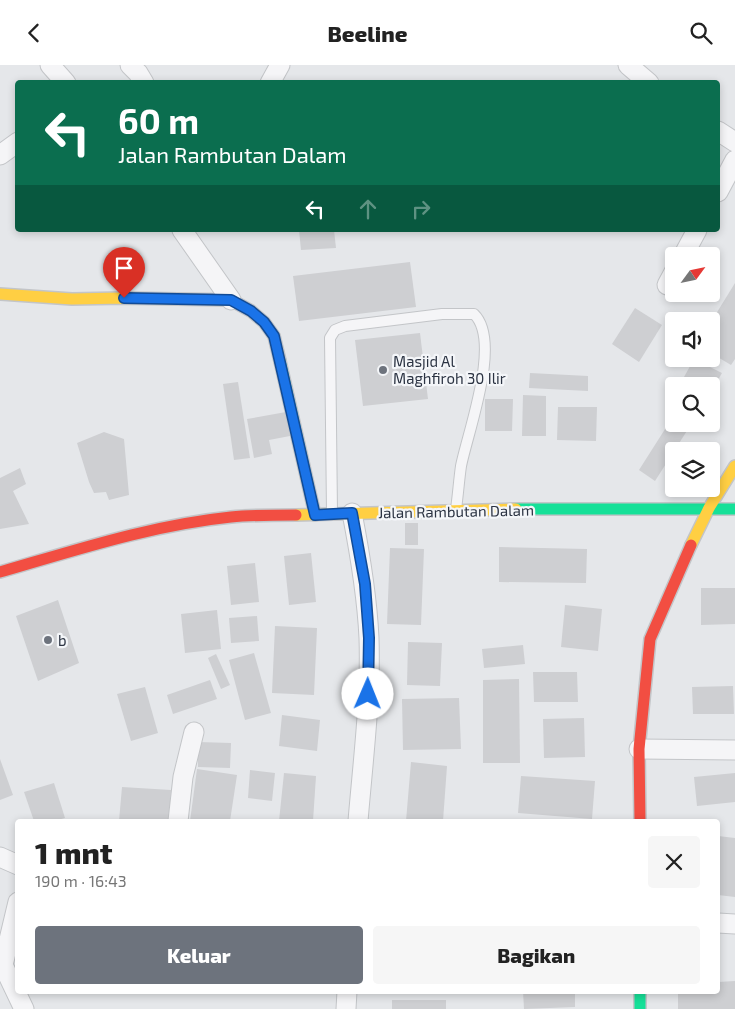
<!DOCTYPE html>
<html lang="id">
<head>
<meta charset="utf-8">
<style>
	:root { --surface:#fff; --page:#f6f6f6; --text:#222; --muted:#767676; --accent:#6d737d }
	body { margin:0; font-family:"Exo 2",sans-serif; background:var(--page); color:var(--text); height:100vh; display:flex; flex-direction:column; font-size:19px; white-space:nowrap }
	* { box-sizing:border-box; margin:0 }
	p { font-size:16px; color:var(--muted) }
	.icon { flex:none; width:28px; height:28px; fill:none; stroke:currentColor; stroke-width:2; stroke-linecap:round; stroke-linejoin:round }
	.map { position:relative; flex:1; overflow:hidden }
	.sheet { position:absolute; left:15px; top:754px; width:705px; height:175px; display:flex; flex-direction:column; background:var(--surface); border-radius:5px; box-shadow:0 2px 8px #0003 }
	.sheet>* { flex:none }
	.top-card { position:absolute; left:15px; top:15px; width:705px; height:152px; border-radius:5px; box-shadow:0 2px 8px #0003; background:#0b6e4f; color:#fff; overflow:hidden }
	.needle { width:32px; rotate:57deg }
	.tools { position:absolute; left:665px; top:182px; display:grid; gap:10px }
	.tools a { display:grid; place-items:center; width:55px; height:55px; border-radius:5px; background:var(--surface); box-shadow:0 2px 8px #0003; font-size:25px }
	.pin { position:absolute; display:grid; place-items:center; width:42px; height:42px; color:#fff; margin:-51px -21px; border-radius:50% 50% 50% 0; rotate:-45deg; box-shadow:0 0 5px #0007 }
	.pin .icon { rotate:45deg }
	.me { position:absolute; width:55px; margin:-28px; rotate:1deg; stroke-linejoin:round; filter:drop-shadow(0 0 4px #0008) }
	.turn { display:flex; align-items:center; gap:18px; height:105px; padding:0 20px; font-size:22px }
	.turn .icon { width:65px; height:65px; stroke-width:2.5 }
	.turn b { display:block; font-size:35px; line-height:42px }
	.lanes { display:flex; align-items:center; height:48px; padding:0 20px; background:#0003; justify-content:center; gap:25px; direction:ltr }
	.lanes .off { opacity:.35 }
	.round { display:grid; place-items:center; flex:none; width:52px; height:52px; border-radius:5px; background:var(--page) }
	.headline { display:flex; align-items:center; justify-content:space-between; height:85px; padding:0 20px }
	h1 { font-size:30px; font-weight:800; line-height:38px }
	.cta { display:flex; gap:10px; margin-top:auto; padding:10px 20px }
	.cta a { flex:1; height:58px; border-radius:5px; background:var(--accent); color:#fff; font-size:20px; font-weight:800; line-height:58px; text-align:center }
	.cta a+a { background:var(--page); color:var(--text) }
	header { display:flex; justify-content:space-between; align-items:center; height:65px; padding:0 20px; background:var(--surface); font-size:22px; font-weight:800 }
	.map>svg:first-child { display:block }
	.building { fill:#cecfd2 }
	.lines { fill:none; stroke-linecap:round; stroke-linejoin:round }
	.lane-casing { stroke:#c3c5c8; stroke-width:12 }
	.street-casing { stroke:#c3c5c8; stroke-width:21 }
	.fast-casing { stroke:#c3c5c8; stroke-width:14 }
	.slow-casing { stroke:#c3c5c8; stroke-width:14 }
	.jam-casing { stroke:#c3c5c8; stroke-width:14 }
	.lane { stroke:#f5f5f7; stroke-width:10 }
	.street { stroke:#f5f5f7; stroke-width:19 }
	.fast { stroke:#16e098; stroke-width:11 }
	.slow { stroke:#ffcf43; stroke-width:11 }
	.jam { stroke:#f24e42; stroke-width:11 }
	.route-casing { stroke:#114b97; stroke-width:12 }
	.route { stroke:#1a73e8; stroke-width:9 }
	.poi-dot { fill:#6d737d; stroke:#f4f6f9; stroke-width:2 }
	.labels { text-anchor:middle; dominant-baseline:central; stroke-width:4.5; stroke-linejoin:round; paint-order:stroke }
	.poi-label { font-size:15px; fill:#2c3443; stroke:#f4f6f9; text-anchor:start }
	.street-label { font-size:15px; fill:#2c3443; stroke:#f4f6f9 }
</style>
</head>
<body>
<header><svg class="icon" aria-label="back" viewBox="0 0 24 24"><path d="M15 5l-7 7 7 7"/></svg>Beeline<svg class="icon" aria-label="search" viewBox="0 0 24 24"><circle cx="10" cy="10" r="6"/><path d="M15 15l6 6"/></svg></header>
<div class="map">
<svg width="735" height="944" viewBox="0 0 735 944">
	<rect width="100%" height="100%" fill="#e5e7ea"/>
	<!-- building -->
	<g class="building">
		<polygon points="299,165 334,165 336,183 301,185"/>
		<polygon points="410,197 416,242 299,256 293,211"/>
		<polygon points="735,218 735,294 731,300 711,288 711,257"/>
		<polygon points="635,243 662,260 639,297 612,279"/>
		<polygon points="420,268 428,334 363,341 355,275"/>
		<polygon points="694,294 722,308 711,327 711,321 679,321"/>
		<polygon points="530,308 588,311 588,326 529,323"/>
		<polygon points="238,317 250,393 234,395 223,319"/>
		<polygon points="523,330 546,331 546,371 522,371"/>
		<polygon points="485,334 513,334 512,366 485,366"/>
		<polygon points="558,342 597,342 596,376 557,375"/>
		<polygon points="286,347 290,371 269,375 272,389 254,393 247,354"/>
		<polygon points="674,350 674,359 687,359 690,361 655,416 639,405"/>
		<polygon points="104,367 124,374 129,430 109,435 106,427 94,428 89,417 77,378"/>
		<polygon points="20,403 26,419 13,426 29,459 0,464 0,413"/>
		<rect x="405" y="458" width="13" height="22"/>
		<polygon points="499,482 587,484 586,518 499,517"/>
		<polygon points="390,483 424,484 421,560 387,559"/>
		<polygon points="311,488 316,537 289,540 284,491"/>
		<polygon points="255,498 259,537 231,540 227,501"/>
		<polygon points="701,523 735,523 735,559 701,560"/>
		<polygon points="58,535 79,598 38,616 16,551"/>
		<polygon points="565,540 602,544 598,586 561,582"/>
		<polygon points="217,545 221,584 185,588 181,549"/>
		<polygon points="257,551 259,576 231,578 229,553"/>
		<polygon points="275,561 317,563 314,630 272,628"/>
		<polygon points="408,577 442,578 440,621 407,620"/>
		<polygon points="523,580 525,599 484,603 482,584"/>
		<polygon points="254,588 271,648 245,655 229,595"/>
		<polygon points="216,589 230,620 221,624 208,593"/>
		<polygon points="533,607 577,607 578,637 534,637"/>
		<polygon points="519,614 520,698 483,698 483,615"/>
		<polygon points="210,615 217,634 173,649 167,630"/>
		<polygon points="733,621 734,649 693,649 692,622"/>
		<polygon points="145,622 158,668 131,676 117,629"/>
		<polygon points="459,633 461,684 403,685 402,634"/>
		<polygon points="282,650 320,655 317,686 279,681"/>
		<polygon points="584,653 585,692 544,693 543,654"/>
		<polygon points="198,677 231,678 230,703 198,702"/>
		<polygon points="0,694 13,730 0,735"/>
		<polygon points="411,697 447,701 443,756 406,756"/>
		<polygon points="197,704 237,710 230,756 190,756"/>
		<polygon points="250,705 275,708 272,736 248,733"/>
		<polygon points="284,708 316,711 313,756 279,756"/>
		<polygon points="735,708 735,737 697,741 694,712"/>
		<polygon points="521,711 595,716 592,754 518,748"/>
		<polygon points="54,718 65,753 54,756 34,756 24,727"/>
		<polygon points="122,722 171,725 169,756 119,756"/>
		<polygon points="718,771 735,773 735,832 718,830"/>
		<polygon points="735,916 735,944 678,944 678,926 718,926 718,917"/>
		<polygon points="523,926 575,926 575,942 524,944"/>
		<rect x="392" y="935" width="54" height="9"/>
	</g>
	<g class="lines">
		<defs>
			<path id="lane" d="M332,447L330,273L335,265L345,261L442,249H474C502,276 468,366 461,401C459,415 458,430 456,444"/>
			<g id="street">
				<polyline points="50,0 66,18"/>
				<polyline points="130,0 138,8 144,18"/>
				<polyline points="628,0 649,18"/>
				<polyline points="270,18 280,0"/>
				<polyline points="718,66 735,77"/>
				<polyline points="0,90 18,77"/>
				<polyline points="718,127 735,95"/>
				<polyline points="182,165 231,235"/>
				<polyline points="683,191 697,165"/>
				<polyline points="667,220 674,207"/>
				<path d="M352,448C360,489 367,530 369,573C371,634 363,695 358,756"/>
				<polyline points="639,684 735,685"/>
				<polyline points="178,756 183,712 194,667"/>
				<polyline points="0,792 18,800"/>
				<polyline points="718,858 735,859"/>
				<polyline points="0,898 3,900 18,837"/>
				<polyline points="3,900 24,944"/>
				<polyline points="346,944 347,926"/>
			</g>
			<g id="fast">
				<polyline points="280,296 315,450"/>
				<polyline points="516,444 735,444"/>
				<polyline points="640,926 640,944"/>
			</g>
			<g id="slow">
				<polyline points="0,229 72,234 123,233 231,235 251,246 264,257 274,271 280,296"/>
				<polyline points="296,450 516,444"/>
				<polyline points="691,480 709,443 735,401"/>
			</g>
			<g id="jam">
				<path d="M0,507C76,485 152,460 231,452C252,450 274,450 296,450"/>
				<polyline points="640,756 639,684 650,574 691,480"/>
			</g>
		</defs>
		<!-- lane casing -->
		<use href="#lane" class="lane-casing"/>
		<!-- street casing -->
		<use href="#street" class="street-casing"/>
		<!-- fast casing -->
		<use href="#fast" class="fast-casing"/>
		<!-- slow casing -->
		<use href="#slow" class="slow-casing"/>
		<!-- jam casing -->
		<use href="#jam" class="jam-casing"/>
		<!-- lane -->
		<use href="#lane" class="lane"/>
		<!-- street -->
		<use href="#street" class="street"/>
		<!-- fast -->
		<use href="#fast" class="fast"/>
		<!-- slow -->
		<use href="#slow" class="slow"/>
		<!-- jam -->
		<use href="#jam" class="jam"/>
	</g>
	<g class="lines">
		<defs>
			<polyline id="route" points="124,233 231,235 251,246 264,257 274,271 315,450 352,448 365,519 369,573 368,629"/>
		</defs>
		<!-- route casing -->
		<use href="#route" class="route-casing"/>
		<!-- route -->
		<use href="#route" class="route"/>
	</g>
	<!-- markers -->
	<g class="poi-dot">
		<circle cx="383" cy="305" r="5"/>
		<circle cx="48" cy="575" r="5"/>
	</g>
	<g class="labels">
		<!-- poi labels -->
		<g class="poi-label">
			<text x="393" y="296">Masjid Al<tspan x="393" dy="17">Maghfiroh 30 Ilir</tspan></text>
			<text x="58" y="575">b</text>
		</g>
		<!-- street labels -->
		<g class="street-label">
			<text transform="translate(456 446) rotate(-1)">Jalan Rambutan Dalam</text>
		</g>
	</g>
</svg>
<div class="tools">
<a><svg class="needle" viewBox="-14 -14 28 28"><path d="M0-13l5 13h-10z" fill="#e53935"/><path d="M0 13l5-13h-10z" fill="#767676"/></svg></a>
<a><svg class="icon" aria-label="sound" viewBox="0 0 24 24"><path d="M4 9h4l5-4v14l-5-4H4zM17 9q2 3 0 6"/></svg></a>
<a><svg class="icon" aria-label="search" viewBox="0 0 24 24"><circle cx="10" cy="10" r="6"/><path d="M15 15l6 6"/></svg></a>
<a><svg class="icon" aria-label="layers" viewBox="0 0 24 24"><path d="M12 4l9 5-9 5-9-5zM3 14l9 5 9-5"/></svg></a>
</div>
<div class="pin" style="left:124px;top:233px;background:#d93025"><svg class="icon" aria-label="arrive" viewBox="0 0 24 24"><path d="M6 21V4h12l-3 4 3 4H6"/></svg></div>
<svg class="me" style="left:368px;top:629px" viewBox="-20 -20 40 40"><circle r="19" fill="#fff"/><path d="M0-13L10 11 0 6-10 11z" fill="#1a73e8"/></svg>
<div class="top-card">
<div class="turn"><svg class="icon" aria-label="left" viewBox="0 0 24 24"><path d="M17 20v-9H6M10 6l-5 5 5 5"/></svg><div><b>60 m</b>Jalan Rambutan Dalam</div></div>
<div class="lanes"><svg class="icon" aria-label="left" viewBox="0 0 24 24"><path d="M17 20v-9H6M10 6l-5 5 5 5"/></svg><svg class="icon off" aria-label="ahead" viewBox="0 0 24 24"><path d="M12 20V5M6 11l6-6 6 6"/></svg><svg class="icon off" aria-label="right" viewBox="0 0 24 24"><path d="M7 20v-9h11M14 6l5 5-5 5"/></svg></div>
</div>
<section class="sheet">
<div class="headline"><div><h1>1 mnt</h1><p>190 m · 16:43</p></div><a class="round"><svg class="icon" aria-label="close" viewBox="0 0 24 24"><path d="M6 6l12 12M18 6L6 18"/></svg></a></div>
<div class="cta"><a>Keluar</a><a>Bagikan</a></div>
</section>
</div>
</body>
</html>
